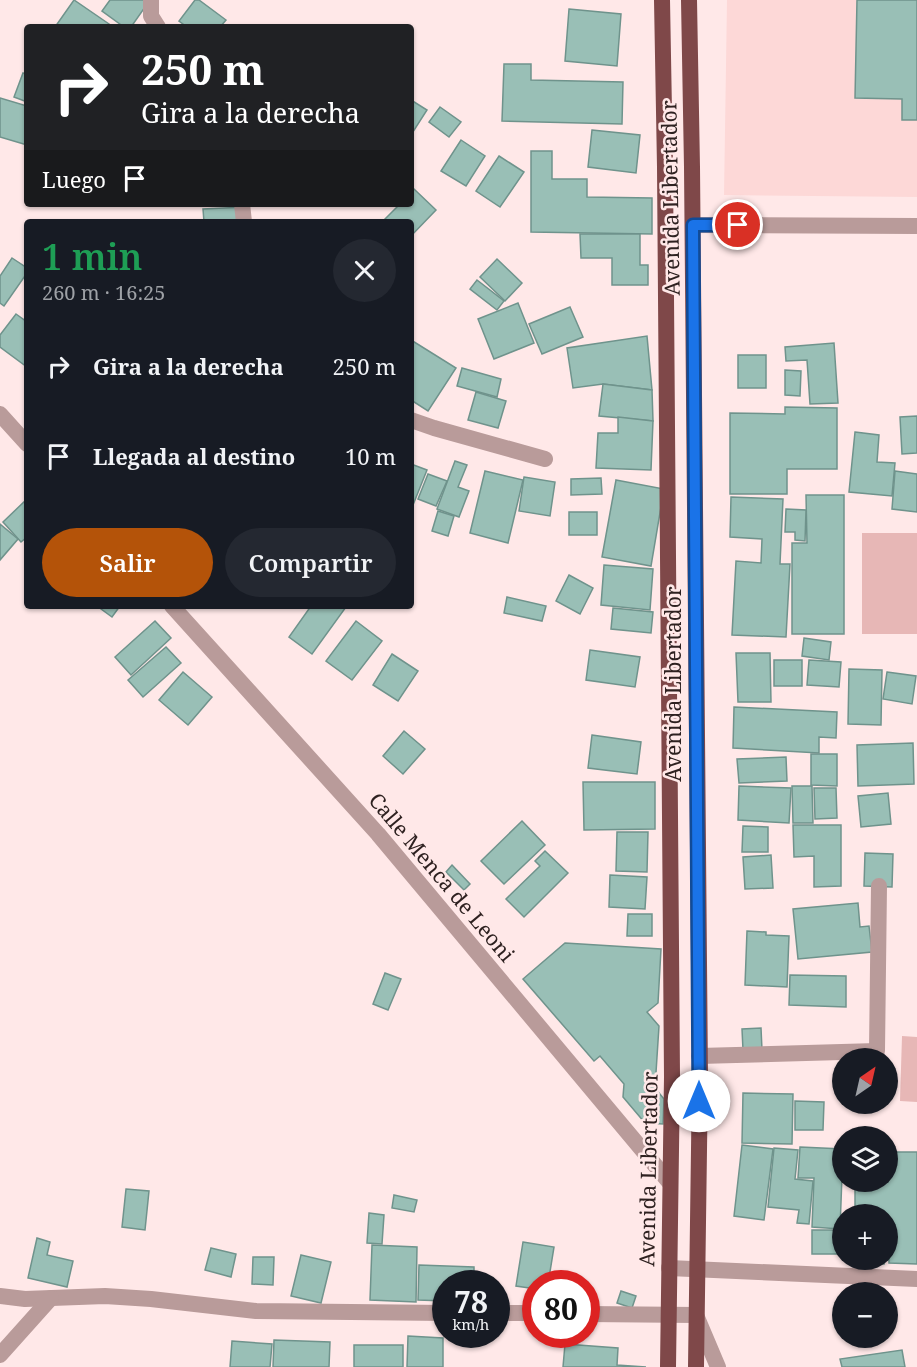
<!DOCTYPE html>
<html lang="es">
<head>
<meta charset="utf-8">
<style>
	:root { --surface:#171b24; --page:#242831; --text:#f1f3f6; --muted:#9ea1a6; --accent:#b45309 }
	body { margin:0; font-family:"Noto Serif",serif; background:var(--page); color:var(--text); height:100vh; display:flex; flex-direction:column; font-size:22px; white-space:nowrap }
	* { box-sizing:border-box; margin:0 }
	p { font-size:20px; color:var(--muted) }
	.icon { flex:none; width:33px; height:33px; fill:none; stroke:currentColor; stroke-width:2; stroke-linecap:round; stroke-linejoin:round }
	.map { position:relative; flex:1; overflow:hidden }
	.panel { position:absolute; left:24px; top:219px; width:390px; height:390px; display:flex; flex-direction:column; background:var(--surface); border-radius:6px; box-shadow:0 2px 4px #0004 }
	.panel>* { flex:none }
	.top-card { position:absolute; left:24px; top:24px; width:390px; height:183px; border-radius:6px; box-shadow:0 2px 4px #0004; background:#202124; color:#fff; overflow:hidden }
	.needle { width:39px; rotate:34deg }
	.fabs { position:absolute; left:832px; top:1048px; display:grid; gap:12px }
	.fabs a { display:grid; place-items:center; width:66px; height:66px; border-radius:50%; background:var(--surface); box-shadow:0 2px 4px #0004; font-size:30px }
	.speed { position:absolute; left:432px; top:1270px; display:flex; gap:12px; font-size:30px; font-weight:700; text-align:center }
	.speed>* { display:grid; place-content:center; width:78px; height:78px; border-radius:50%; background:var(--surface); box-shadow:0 2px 4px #0004; line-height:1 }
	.speed small { font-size:15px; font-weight:400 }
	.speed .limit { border:9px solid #d22; background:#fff; color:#111 }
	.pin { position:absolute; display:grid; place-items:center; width:51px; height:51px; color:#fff; margin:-26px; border:3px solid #fff; border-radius:50%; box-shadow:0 2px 6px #0007 }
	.me { position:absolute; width:66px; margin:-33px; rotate:0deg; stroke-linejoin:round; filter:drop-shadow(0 0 4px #0008) }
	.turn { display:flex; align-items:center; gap:21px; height:126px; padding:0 18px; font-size:27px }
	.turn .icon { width:78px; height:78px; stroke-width:2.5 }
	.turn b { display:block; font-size:42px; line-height:51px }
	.then { display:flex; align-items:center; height:57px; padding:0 18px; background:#0003; gap:12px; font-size:22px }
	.round { display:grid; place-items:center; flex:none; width:63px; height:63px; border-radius:32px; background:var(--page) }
	.head { display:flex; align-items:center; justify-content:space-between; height:102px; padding:0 18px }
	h1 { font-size:36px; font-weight:600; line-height:45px; color:#1e9e55 }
	.cta { display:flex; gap:12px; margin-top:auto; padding:12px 18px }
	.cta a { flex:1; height:69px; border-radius:36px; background:var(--accent); color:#fff; font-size:24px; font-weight:600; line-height:69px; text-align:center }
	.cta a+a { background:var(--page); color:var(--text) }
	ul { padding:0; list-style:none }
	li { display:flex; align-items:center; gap:18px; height:90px; padding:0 18px }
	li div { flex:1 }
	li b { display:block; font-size:22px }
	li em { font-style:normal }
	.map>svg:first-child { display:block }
	.built { fill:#fdd8d7 }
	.green { fill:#e7b7b6 }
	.building { fill:#99bfb6; stroke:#6f938c; stroke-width:1.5 }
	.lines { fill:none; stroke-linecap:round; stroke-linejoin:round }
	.minor { stroke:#b99b9a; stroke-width:16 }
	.trunk { stroke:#7f4849; stroke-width:16 }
	.route-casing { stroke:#114b97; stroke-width:15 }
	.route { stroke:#1a73e8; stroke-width:10 }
	.labels { text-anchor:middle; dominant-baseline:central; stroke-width:5; stroke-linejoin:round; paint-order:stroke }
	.street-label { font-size:21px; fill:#2e2120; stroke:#ffe8e8 }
</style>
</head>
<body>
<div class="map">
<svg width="917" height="1367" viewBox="0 0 917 1367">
	<rect width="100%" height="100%" fill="#ffe8e8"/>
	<!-- built -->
	<polygon class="built" points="727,0 917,0 917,197 724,195"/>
	<!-- green -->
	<g class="green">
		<rect x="862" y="533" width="55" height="101"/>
		<polygon points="902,1036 917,1037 917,1102 900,1101"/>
	</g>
	<!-- building -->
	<g class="building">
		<polygon points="74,0 112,26 111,27 55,27"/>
		<polygon points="110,0 150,0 131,27 124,27 102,11"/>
		<polygon points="195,0 199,0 226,20 220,27 187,27 179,21"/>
		<polygon points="857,0 917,0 917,120 902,120 902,99 855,98"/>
		<polygon points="569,9 621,14 617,66 565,61"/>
		<polygon points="504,64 531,64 531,80 623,82 622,124 502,121"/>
		<polygon points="23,73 27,74 27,102 14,97"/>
		<polygon points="0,98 27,106 27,145 0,137"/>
		<polygon points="411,100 427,110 411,135"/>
		<polygon points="440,107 461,122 449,137 429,122"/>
		<polygon points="592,130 640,135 636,173 588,167"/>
		<polygon points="461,140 485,156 466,186 441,171"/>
		<polygon points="531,151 552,151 552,179 587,179 587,197 652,198 652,234 531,232"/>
		<polygon points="499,156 524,172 500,207 476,191"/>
		<polygon points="414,189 436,210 411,236 411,222 382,222 400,204 411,204 411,192"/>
		<polygon points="245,207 246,222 204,222 203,209"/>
		<polygon points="580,234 640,234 640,265 648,265 648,285 612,285 612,258 581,258"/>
		<polygon points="12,258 27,268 27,273 4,306 0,303 0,276"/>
		<polygon points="497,259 522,283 505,301 480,277"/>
		<polygon points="477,280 504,301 497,310 470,289"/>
		<polygon points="518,303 534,343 494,359 478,319"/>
		<polygon points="570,307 583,337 542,354 529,324"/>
		<polygon points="16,314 27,322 27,367 0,347 0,335"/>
		<polygon points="647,336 652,390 603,384 573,388 567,348"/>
		<polygon points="411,340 456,368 428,411 411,400 411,360 412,358 411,358"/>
		<polygon points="834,343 838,403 810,404 807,360 786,361 785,347"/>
		<rect x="738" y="355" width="28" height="33"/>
		<polygon points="462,368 501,379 497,397 457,386"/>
		<polygon points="785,370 801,371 800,396 785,395"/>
		<polygon points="603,384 652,390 653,421 599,416"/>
		<polygon points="476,392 506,401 498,428 468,420"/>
		<polygon points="785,407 837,408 837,469 787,469 787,494 730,494 730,413 785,414"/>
		<polygon points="917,416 917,453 902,454 900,417"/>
		<polygon points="618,417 653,421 651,470 596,468 598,433 618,433"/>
		<polygon points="855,432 879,435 877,462 895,463 892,496 849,492"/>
		<polygon points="455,461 467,465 458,487 469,491 459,517 437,509"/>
		<polygon points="411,464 427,470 413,505 411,504"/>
		<polygon points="485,471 523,480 508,543 470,533"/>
		<polygon points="895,471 917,474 917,512 892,509"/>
		<polygon points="428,474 447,481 436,506 418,499"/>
		<polygon points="524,477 555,482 550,516 519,511"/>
		<polygon points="601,478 602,494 571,495 571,479"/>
		<polygon points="616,480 664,489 651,566 602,557"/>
		<polygon points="806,495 844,495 844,634 792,634 792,543 807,543"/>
		<polygon points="731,497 783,499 780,564 790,564 786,637 732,635 736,561 761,563 762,539 730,537"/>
		<polygon points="27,499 27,537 21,542 3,522"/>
		<polygon points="786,509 806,510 805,541 795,540 795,532 785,532"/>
		<polygon points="438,511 454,516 448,536 432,531"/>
		<rect x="569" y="512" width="28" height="23"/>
		<polygon points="0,524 18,539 0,560"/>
		<polygon points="604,565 653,569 650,610 601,605"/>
		<polygon points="569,575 593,588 580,614 556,601"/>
		<polygon points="507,597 546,606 542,621 504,613"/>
		<polygon points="97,606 120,606 112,617"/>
		<polygon points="311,606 346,607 312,654 289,637"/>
		<polygon points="613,608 653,612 651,633 611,629"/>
		<polygon points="155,621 171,638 131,675 115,657"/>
		<polygon points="356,621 382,641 352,680 326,661"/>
		<polygon points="804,638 831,642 829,660 802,656"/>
		<polygon points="166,647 181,663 143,697 128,680"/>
		<polygon points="590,650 640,657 635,687 586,680"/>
		<polygon points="736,653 770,653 771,702 738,702"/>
		<polygon points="392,654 418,671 398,701 373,685"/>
		<rect x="774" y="660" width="28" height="26"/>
		<polygon points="809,660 841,662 839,687 807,685"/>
		<polygon points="849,669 882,670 881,725 848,724"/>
		<polygon points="183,672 212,697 188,725 159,700"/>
		<polygon points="887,672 916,676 912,704 883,699"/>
		<polygon points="734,707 837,712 836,738 819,737 819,753 733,748"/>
		<polygon points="404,731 425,749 403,774 383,756"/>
		<polygon points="592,735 641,742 637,774 588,768"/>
		<polygon points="913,743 914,784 858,786 857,745"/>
		<polygon points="811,754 837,754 837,786 811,785"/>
		<polygon points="786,757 787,781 739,783 737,759"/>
		<polygon points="583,782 655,782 655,829 584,830"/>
		<polygon points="739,786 791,788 789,823 738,820"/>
		<polygon points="792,786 812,786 813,823 793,823"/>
		<polygon points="814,788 836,788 837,818 815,819"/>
		<polygon points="888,793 891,824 861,827 858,796"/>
		<polygon points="522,821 545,845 504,884 481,861"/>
		<polygon points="793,825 841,825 841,886 814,887 814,856 794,857"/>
		<polygon points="743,826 768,827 768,852 742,852"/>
		<polygon points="617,832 648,832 647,872 616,871"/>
		<polygon points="545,851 568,873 524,917 506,899 540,866 535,861"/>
		<polygon points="865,853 893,854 892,887 864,886"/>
		<polygon points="771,855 773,888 745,889 743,857"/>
		<polygon points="452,865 470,884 464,890 446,872"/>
		<polygon points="610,875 647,877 645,909 609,907"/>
		<polygon points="858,903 860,927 869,926 872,952 798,959 793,909"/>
		<polygon points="628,914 652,914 652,936 627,936"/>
		<polygon points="747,931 766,932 766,935 789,936 787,987 745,985"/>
		<polygon points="565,943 661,949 658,1003 647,1012 659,1026 655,1088 664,1099 663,1124 645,1123 623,1097 624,1084 600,1056 594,1061 523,979"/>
		<polygon points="385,973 401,979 388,1010 373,1004"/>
		<polygon points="790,975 846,976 846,1007 789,1005"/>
		<polygon points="761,1028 762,1050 743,1050 742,1029"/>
		<polygon points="743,1093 793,1094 792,1144 742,1143"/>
		<polygon points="795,1101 824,1102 823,1130 795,1130"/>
		<polygon points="742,1145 773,1149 764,1220 734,1216"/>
		<polygon points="800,1147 843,1149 840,1229 812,1227 814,1178 798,1178"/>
		<polygon points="774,1148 798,1150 795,1179 813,1181 809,1224 797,1223 799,1210 768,1207"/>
		<polygon points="888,1152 917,1152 917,1264 889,1263 888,1215 855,1215 855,1182 888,1182"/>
		<polygon points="126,1189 149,1191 145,1230 122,1227"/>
		<polygon points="394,1195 417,1200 414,1212 392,1208"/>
		<polygon points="369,1213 384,1215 382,1244 367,1243"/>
		<rect x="812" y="1230" width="25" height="24"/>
		<polygon points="37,1238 50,1242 47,1255 73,1261 67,1287 28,1278"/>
		<polygon points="523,1242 554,1247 548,1284 536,1284 536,1289 516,1286"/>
		<polygon points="372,1245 417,1247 416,1302 370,1300"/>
		<polygon points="211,1248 236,1254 231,1277 205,1270"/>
		<polygon points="301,1255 331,1262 321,1303 291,1296"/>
		<polygon points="253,1257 274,1257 273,1285 252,1284"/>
		<polygon points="852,1260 884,1260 884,1264 852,1262"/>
		<polygon points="419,1265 474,1267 474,1284 446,1284 446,1301 418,1300"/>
		<polygon points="621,1291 636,1296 632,1308 617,1303"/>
		<polygon points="408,1336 443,1338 443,1367 407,1367"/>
		<polygon points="274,1340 330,1342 329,1367 273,1367"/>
		<polygon points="232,1341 272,1344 270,1367 230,1367"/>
		<polygon points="565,1344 618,1348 617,1365 646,1367 563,1367"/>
		<rect x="354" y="1345" width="49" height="22"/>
		<polygon points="902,1350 905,1367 842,1367 840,1359"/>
	</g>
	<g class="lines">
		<!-- minor -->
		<g class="minor">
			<polyline points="151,0 151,16 158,27"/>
			<polyline points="242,204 244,222"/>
			<polyline points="693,225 917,226"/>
			<polyline points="0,414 27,444"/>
			<polyline points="411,420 434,428 545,459"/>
			<polyline points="172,606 378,834 670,1183"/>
			<polyline points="699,1056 877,1051 879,886"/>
			<polyline points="669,1268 917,1279"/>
			<polyline points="0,1296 25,1299 105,1296 151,1299 256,1311 446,1313"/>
			<polyline points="496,1313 536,1313"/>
			<polyline points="586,1314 696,1315 718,1367"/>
			<polyline points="0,1355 51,1298"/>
		</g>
		<!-- trunk -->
		<g class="trunk">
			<polyline points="662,0 665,167 672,1077 668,1367"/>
			<polyline points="689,0 692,167 700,1077 696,1367"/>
		</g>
	</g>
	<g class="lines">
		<defs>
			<polyline id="route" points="699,1101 693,225 738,225"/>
		</defs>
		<!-- route casing -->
		<use href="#route" class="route-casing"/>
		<!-- route -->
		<use href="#route" class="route"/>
	</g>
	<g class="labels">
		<!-- street labels -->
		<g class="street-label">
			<text transform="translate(670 198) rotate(-91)">Avenida Libertador</text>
			<text transform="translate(673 684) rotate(-90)">Avenida Libertador</text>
			<text transform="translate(442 877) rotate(50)">Calle Menca de Leoni</text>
			<text transform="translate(648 1169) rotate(-89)">Avenida Libertador</text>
		</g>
	</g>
</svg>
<div class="fabs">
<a><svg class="needle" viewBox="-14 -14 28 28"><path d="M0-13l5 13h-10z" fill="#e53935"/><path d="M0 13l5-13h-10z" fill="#9ea1a6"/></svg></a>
<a><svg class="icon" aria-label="layers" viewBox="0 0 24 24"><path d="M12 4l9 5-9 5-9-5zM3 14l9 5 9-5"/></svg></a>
<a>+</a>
<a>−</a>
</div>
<div class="speed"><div>78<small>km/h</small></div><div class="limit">80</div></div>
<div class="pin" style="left:738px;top:225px;background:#d93025"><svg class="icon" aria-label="arrive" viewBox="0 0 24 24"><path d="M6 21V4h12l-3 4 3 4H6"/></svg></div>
<svg class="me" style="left:699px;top:1101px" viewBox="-20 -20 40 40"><circle r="19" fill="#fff"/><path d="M0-13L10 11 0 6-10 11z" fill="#1a73e8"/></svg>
<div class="top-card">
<div class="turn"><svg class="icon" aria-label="right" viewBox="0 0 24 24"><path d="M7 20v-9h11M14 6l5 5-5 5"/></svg><div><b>250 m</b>Gira a la derecha</div></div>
<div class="then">Luego<svg class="icon" aria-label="arrive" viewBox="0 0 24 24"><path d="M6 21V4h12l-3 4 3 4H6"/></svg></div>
</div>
<section class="panel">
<div class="head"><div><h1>1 min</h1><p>260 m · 16:25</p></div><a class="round"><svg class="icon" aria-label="close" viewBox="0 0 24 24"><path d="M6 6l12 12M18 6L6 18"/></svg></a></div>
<ul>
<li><svg class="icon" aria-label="right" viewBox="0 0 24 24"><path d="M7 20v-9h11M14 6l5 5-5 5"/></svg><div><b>Gira a la derecha</b></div><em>250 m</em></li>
<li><svg class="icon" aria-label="arrive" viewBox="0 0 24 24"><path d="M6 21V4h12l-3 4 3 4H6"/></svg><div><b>Llegada al destino</b></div><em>10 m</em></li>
</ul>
<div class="cta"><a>Salir</a><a>Compartir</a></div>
</section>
</div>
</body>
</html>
